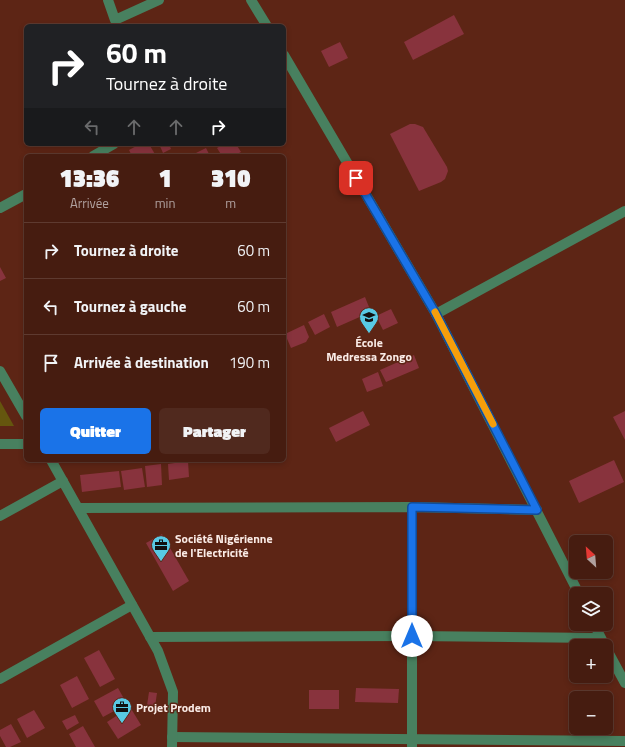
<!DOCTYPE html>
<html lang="fr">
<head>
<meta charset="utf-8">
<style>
	:root { --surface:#461c10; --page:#50291e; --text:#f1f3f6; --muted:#b0a19f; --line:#5e3a30; --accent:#1a73e8 }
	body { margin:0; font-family:"Titillium Web",sans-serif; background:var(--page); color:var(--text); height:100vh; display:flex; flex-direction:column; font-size:15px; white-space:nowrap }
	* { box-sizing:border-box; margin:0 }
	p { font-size:13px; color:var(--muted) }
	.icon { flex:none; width:22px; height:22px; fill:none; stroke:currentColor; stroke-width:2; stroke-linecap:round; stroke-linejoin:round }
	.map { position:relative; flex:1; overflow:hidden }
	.drawer { position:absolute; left:24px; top:154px; width:262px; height:308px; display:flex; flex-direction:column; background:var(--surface); border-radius:6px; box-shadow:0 2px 6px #0003,0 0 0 1px var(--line) }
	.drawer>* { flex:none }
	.banner { position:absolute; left:24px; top:24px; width:262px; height:122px; border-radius:6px; box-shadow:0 2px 6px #0003,0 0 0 1px var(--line); background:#202124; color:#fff; overflow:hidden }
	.needle { width:26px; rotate:334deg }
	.buttons { position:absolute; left:569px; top:535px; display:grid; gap:8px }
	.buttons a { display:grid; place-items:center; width:44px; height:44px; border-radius:6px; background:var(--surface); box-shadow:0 2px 6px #0003,0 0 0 1px var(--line); font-size:20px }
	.pin { position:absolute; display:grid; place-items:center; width:34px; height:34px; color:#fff; margin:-17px; border-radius:8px; box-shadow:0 2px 6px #0006 }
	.me { position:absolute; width:44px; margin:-22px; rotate:0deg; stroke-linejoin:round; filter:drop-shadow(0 0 3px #0008) }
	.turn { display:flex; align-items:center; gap:14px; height:84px; padding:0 16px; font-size:18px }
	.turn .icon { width:52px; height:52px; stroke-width:2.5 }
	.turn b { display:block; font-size:28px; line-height:34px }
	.lanes { display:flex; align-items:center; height:38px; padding:0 16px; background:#0003; justify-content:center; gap:20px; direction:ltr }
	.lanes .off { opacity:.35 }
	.eta { display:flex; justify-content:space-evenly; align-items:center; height:68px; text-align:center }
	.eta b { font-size:24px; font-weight:800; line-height:28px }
	.cta { display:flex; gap:8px; margin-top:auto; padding:8px 16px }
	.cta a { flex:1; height:46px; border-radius:6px; background:var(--accent); color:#fff; font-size:16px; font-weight:800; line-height:46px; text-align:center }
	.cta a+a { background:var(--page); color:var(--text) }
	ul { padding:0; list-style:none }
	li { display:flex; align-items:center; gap:12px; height:56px; padding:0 16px; border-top:1px solid var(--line) }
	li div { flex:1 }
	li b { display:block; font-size:15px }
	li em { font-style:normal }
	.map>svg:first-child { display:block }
	.green { fill:#65560e }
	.building { fill:#88333d }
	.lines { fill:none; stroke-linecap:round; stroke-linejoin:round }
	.minor { stroke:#48805f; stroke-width:10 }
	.tertiary { stroke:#48805f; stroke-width:10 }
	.route-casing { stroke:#114b97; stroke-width:10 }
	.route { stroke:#1a73e8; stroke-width:7 }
	.slow { stroke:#f59e0b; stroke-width:7 }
	.labels { text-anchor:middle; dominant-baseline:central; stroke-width:3; stroke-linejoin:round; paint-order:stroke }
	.poi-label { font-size:12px; font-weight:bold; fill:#faebe6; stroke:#5d2515; text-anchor:start }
</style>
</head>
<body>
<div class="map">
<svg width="625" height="747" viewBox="0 0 625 747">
	<rect width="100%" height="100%" fill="#5d2515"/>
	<!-- green -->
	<polygon class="green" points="0,401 14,426 0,426"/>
	<!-- building -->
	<g class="building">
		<polygon points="454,15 464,34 413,60 404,42"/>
		<polygon points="340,42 348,58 329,67 321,51"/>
		<polygon points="410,124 415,124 423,127 447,167 448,171 445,179 441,182 419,191 390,134"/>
		<polygon points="140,144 149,144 156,156 132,156 129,150"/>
		<polygon points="159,144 169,144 171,149 163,153"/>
		<polygon points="224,144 236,144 241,152 233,156 222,156 217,148"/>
		<polygon points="206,148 210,156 198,156 196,153"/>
		<polygon points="0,267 6,278 0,281"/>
		<polygon points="365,297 371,312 337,327 331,312"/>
		<polygon points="391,309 398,323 383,330 376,316"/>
		<polygon points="324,314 330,327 315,335 308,322"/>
		<polygon points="304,325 309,337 306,342 291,348 285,334"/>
		<polygon points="414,355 419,368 386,382 380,370"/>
		<polygon points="378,372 383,386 367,392 362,379"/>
		<polygon points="363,411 370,425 336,442 329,428"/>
		<polygon points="625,411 625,440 613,417"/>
		<polygon points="614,460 624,482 579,503 569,481"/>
		<polygon points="188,461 189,477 169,480 168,464"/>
		<polygon points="161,464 162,485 147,487 145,466"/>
		<polygon points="142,468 145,487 124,490 121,471"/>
		<polygon points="119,471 121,487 82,492 80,475"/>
		<polygon points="162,534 189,581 173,591 146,543"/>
		<polygon points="99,650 115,679 100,687 84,658"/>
		<polygon points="77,676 89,699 72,708 60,685"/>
		<polygon points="118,688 127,704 103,717 94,701"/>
		<polygon points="356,688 399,689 398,703 355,702"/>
		<rect x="309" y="690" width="30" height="19"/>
		<polygon points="149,692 157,693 154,713 146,712"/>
		<polygon points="130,707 141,725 118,739 107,722"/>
		<polygon points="34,710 45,728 27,738 17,719"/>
		<polygon points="75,715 79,723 67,730 62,721"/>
		<polygon points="11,724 21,742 10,747 6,747 0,736 0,730"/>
		<polygon points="83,726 95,747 76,747 69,734"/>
	</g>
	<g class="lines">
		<!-- minor -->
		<g class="minor">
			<polyline points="108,0 115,20 159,0"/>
			<polyline points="93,156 114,144"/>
			<polyline points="0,208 26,194"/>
			<polyline points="436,314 625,211"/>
			<polyline points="0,444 26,444"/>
			<polyline points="0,516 63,481"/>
			<polyline points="150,637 412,636 600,638"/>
			<polyline points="0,679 132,605"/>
			<polyline points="172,737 625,741"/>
			<polyline points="412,747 412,507"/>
		</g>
		<!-- tertiary -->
		<g class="tertiary">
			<polyline points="251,0 267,26"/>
			<polyline points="284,55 436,314 579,594"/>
			<polyline points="0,371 26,416"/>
			<polyline points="51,460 158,651 173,692 172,747"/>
			<polyline points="79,508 412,507 537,510"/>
			<polyline points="594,624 605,646"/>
			<polyline points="606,648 625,683"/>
		</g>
	</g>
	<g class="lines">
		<defs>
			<polyline id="route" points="356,178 436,314 537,510 412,507 412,636"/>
		</defs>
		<!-- route casing -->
		<use href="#route" class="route-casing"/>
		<!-- route -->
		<use href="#route" class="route"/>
		<!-- slow -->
		<polyline class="slow" points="435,312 493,424"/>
	</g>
	<!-- icons -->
	<defs>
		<symbol id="school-pin" viewBox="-11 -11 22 30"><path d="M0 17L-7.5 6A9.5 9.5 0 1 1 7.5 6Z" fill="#58c9e4" stroke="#5d2515"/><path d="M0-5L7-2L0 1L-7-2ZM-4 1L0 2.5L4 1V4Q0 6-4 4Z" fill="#111"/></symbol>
		<symbol id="office-pin" viewBox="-11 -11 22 30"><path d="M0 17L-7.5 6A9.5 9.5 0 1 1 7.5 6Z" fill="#58c9e4" stroke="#5d2515"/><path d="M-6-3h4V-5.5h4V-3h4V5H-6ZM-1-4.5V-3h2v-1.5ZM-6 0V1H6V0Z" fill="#111"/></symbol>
	</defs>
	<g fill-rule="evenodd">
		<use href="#school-pin" x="358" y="306" width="22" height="30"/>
		<use href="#office-pin" x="150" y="534" width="22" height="30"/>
		<use href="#office-pin" x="111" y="696" width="22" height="30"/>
	</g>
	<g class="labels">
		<!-- poi labels -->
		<g class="poi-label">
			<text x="369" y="342" text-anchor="middle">École<tspan x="369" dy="14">Medressa Zongo</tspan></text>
			<text x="175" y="538">Société Nigérienne<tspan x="175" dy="14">de l'Electricité</tspan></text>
			<text x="136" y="707">Projet Prodem</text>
		</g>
	</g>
</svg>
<div class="buttons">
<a><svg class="needle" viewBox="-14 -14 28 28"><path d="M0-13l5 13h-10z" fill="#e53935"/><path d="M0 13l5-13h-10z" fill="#b0a19f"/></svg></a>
<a><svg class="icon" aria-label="layers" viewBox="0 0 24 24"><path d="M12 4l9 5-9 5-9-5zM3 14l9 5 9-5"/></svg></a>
<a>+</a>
<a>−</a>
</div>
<div class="pin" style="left:356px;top:178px;background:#d93025"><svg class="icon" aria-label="arrive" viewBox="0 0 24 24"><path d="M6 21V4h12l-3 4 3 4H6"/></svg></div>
<svg class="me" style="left:412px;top:636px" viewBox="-20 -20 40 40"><circle r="19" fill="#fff"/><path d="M0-13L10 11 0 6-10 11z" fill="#1a73e8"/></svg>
<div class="banner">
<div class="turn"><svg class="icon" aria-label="right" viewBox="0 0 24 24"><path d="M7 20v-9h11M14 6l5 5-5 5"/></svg><div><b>60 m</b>Tournez à droite</div></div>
<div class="lanes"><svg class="icon off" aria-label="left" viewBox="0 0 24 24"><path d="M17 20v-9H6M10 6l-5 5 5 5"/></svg><svg class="icon off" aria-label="ahead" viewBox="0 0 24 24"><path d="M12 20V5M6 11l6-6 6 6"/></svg><svg class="icon off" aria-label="ahead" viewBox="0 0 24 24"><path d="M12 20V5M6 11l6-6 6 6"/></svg><svg class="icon" aria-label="right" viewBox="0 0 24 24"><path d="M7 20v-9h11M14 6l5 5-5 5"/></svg></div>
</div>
<section class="drawer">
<div class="eta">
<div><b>13:36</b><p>Arrivée</p></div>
<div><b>1</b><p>min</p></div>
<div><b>310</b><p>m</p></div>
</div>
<ul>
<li><svg class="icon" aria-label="right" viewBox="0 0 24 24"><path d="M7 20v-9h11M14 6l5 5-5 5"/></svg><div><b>Tournez à droite</b></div><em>60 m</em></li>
<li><svg class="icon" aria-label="left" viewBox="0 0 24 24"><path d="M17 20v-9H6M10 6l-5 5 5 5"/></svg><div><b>Tournez à gauche</b></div><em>60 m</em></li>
<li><svg class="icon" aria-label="arrive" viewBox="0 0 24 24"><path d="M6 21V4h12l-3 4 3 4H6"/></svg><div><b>Arrivée à destination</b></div><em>190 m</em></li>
</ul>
<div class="cta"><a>Quitter</a><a>Partager</a></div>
</section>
</div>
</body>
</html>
